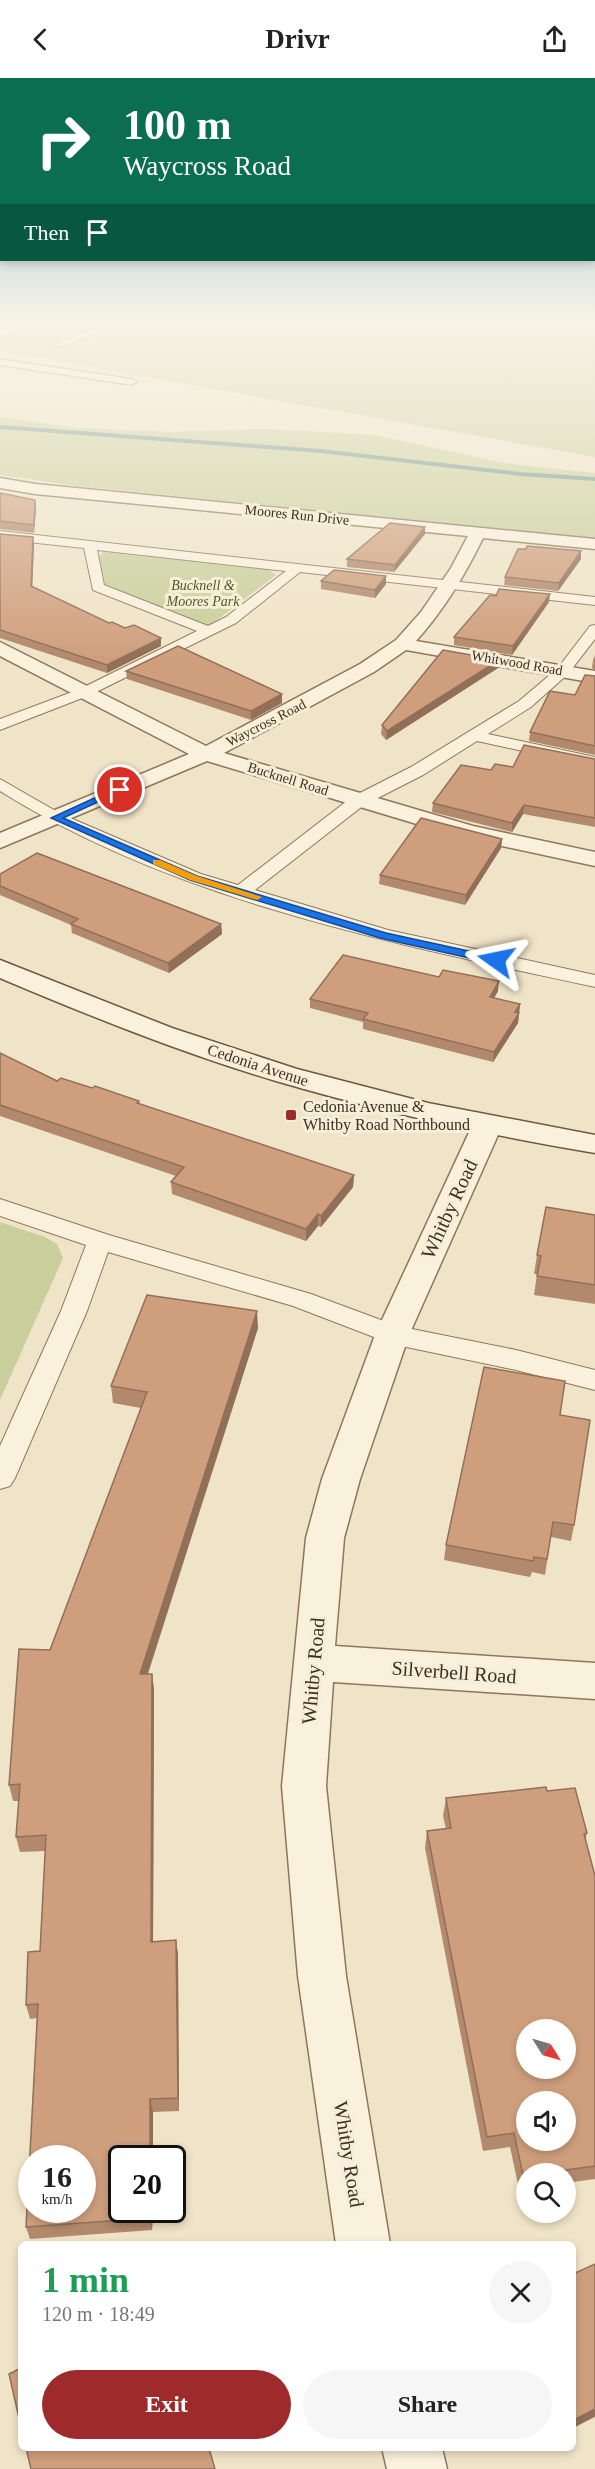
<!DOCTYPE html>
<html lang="en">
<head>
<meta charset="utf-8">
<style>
	:root { --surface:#fff; --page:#f6f6f6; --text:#222; --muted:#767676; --accent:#9e2a2b }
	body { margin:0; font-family:Georgia,serif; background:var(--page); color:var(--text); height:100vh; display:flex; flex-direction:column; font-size:22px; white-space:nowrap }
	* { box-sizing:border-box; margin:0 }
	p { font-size:20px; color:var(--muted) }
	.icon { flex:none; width:33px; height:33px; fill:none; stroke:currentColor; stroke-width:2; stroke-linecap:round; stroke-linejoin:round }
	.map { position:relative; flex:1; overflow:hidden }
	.details { position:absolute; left:18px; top:2163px; width:558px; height:210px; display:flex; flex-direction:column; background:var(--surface); border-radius:9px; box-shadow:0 3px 9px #0003 }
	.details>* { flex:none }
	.hud { position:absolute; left:0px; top:0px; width:596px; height:183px; box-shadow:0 3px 9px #0003; background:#0b6e4f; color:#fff; overflow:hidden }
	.needle { width:39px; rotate:127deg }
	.tools { position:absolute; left:516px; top:1941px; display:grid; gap:12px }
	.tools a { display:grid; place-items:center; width:60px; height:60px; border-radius:50%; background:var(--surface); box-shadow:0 3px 9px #0003; font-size:30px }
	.speed { position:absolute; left:18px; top:2067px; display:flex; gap:12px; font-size:30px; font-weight:700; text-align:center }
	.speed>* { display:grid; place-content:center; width:78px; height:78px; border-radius:50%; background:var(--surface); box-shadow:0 3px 9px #0003; line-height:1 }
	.speed small { font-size:15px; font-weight:400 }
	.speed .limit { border:3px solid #111; border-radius:9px; background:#fff; color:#111 }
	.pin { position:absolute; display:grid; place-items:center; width:51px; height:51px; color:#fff; margin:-26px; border:3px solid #fff; border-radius:50%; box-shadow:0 2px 6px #0007 }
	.me { position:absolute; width:66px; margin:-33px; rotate:282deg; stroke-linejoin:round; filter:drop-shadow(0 0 4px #0008) }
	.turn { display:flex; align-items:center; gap:21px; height:126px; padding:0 24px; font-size:27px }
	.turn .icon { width:78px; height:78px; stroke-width:2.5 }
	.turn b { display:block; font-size:42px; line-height:51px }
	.then { display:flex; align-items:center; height:57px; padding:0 24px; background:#0003; gap:12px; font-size:22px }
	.round { display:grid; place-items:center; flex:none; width:63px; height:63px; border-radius:32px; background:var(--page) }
	.headline { display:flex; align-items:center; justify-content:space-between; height:102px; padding:0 24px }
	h1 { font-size:36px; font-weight:600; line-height:45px; color:#1e9e55 }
	.cta { display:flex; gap:12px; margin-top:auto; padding:12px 24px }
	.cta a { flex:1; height:69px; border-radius:36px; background:var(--accent); color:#fff; font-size:24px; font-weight:600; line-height:69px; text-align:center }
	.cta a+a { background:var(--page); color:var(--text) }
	header { display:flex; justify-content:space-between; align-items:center; height:78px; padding:0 24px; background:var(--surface); font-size:27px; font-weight:600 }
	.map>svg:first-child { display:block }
	.green { fill:#c9cf9b }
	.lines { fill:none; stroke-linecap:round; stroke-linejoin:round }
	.stream { fill:#6f938a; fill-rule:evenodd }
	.lane-casing { stroke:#8d765c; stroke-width:2 }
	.street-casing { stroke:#8d765c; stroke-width:3 }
	.secondary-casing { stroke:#6f573f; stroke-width:3 }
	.lane { fill:#faf1dc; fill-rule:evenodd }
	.street { fill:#faf1dc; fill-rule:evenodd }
	.secondary { fill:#faf1dc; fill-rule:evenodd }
	.wall { fill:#b2896c }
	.shaded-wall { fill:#916f58 }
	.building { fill:#cf9f7d; stroke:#916f58; stroke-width:1.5; fill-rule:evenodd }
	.route { fill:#1a73e8; stroke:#114b97; stroke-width:1.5 }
	.slow { fill:#f59e0b }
	.poi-dot { fill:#9e2a2b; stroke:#f7eed8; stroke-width:2 }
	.labels { text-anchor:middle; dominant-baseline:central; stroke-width:6; stroke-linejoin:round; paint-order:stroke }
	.far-street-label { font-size:14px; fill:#3d2e20; stroke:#f7eed8 }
	.far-park-label { font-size:14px; font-style:italic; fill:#4d5a26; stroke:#f7eed8 }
	.street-label { font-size:16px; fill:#3d2e20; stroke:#f7eed8 }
	.poi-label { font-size:16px; fill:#3d2e20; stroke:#f7eed8; text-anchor:start }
	.near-street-label { font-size:20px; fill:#3d2e20; stroke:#f7eed8 }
</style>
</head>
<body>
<header><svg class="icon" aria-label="back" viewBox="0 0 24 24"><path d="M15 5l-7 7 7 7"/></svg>Drivr<svg class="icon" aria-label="share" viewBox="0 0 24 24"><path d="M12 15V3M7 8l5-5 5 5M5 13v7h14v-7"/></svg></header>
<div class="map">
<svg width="595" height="2391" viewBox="0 0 595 2391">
	<rect width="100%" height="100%" fill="#f0e4c8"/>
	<!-- green -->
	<g class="green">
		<polygon points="42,246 595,246 595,379 0,273 0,263"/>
		<polygon points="0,339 77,350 168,354 265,351 375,357 504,385 595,395 595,460 77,408 0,397"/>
		<polygon points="103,474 269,492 276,497 209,548 201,547 105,506 99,479"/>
		<polygon points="0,1144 45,1159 57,1166 63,1180 0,1322"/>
	</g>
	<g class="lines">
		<!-- stream -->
		<polygon class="stream" points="0,347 321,371 520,394 595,399 595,403 520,398 321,375 0,351"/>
		<defs>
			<g id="lane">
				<polygon points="103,246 116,246 63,269 55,267"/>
				<polygon points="0,281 132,301 137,304 132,307 0,287"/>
				<path d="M0,453L595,519V527L300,494L236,545L90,617L0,652V641L80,611L197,553L93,512L84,470L0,461ZM97,472L286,493L226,539L208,548L104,507Z"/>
				<path d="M595,547V561L568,596L531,629L488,656L595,679V689L477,663L423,697L364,727L255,812L388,852L595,897V909C393,865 178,824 0,713V701L61,736L201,796L238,807L352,719L411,689L519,623L558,590L590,548Z"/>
				<polygon points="0,1121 109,1157 311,1216 397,1248 516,1272 595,1292 595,1312 516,1292 392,1266 293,1228 108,1174 87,1233 15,1400 10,1408 0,1411 0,1368 61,1233 86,1167 0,1138"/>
			</g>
			<g id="street">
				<path d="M0,400L35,406L595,461V471L483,460C465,497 444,532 416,563L595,593V605L406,572L374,594L224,675L473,748L595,774V788L460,759L207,683L0,770V755L189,676L0,578V564L206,668L360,586L396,562L421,534L451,490L468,458L35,416L0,410Z"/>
				<polygon points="487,1039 497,1042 502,1048 409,1257 360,1401 344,1460 335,1568 595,1585 595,1621 333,1604 326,1708 346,1898 390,2166 336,2166 298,1898 282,1708 306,1460 322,1401 375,1257 472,1048 477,1042"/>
				<polygon points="382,2370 442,2370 447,2391 387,2391"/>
			</g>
			<g id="secondary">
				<polygon points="16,246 33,246 0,261 0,253"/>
				<path d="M0,882L172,950L297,991L428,1025L595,1057V1075C488,1057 381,1034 276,1003C182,975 90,938 0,900Z"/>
			</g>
		</defs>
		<!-- lane casing -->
		<use href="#lane" class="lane-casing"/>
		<!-- street casing -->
		<use href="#street" class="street-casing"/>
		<!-- secondary casing -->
		<use href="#secondary" class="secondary-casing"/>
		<!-- lane -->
		<use href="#lane" class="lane"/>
		<!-- street -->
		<use href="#street" class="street"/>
		<!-- secondary -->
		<use href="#secondary" class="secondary"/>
	</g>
	<!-- wall -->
	<g class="wall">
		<polygon points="0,415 36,430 34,455 0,451"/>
		<polygon points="0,456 34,467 32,509 109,545 161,560 161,568 107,595 0,560"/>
		<polygon points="425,456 394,494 347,489 347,481"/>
		<polygon points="581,481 558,513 504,507 505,499"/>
		<polygon points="386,498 386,506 375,520 321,511 321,503"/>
		<polygon points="549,524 512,577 454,567 454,559"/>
		<polygon points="595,577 595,592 592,590 593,582"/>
		<polygon points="499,582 498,590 386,662 381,656 382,647"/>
		<polygon points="126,593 282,616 282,625 251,642 127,601"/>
		<polygon points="595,598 595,677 529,663 530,654 575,617"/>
		<polygon points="595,681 595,749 523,736 512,754 432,734 433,725 491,692"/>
		<polygon points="502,761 501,770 465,827 379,806 380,797"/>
		<polygon points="0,796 221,846 222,856 169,895 72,855 71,847 0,817"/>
		<polygon points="498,913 494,920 520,926 518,945 493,984 363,951 363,944 310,930 310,921"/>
		<polygon points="0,975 57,1003 92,1010 139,1023 140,1026 354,1097 353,1109 321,1149 318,1148 306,1163 172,1116 171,1104 176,1098 0,1038"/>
		<polygon points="595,1137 595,1226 534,1217 537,1196 534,1196 537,1177"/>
		<polygon points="258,1250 148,1596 152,1596 154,1612 153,1863 176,1862 178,1877 179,2033 153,2034 153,2080 122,2080 122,2132 153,2132 152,2152 30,2161 26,2149 37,1940 30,1941 26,1927 40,1873 45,1773 20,1774 16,1759 19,1723 13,1723 9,1707 50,1572 141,1330 113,1325 111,1308"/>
		<polygon points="560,1337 574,1447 571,1463 551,1459 545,1497 532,1494 530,1499 444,1482 446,1467"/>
		<polygon points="547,1713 587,1755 585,1763 595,1798 595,2101 566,2105 566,2096 526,2096 526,2110 519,2111 510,2069 483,2073 425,1770 427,1753 446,1751 443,1738 446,1720"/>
		<polygon points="595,2186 595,2339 573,2350 573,2196"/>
	</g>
	<!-- shaded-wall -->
	<g class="shaded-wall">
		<polygon points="35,422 36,430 34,455 34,447"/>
		<polygon points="425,449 425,456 394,494 395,487"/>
		<polygon points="33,459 34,467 32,516 31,508"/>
		<polygon points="581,473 581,481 558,513 559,505"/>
		<polygon points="386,498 386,506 375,520 375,512"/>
		<polygon points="550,516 549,524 512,577 513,568"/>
		<polygon points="161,560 161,568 107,595 107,587"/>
		<polygon points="499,582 498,590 386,662 387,653"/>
		<polygon points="282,616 282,625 251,642 251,633"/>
		<polygon points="524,727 523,736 512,754 512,745"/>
		<polygon points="502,761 501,770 465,827 466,817"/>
		<polygon points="221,846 222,856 169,895 168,885"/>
		<polygon points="499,903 498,913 489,929 490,919"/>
		<polygon points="520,926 518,945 493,984 494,974"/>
		<polygon points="354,1097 353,1109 321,1149 321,1138"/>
		<polygon points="318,1136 318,1148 306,1163 306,1151"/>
		<polygon points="257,1233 258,1250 142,1613 140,1596"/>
		<polygon points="152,1596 154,1612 153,1878 151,1864"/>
		<polygon points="176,1862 178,1877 179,2033 178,2020"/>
		<polygon points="150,2021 153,2034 153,2080 150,2080"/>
		<polygon points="150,2132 153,2132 152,2152 150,2140"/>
		<polygon points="595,2331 595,2338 573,2350 573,2347 576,2341"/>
	</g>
	<!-- building -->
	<g class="building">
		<polygon points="0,415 35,422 34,447 0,443"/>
		<polygon points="390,445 425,449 395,487 347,481"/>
		<polygon points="0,456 33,459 31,508 109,545 112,544 125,550 134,547 161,560 107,587 0,552"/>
		<polygon points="527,468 581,473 559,505 505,499 518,471 526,471"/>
		<polygon points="334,492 386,498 375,512 321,503"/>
		<polygon points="499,511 550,516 513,568 454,559 490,517 496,518"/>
		<polygon points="178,568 282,616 251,633 126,593"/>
		<polygon points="443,572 499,582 387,653 382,647"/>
		<polygon points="585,597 595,598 595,668 530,654 550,613 575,617"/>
		<polygon points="524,667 595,681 595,740 524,727 512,745 433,725 461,687 491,692 495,686 513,689"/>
		<polygon points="421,740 502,761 466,817 380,797"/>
		<polygon points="37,775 221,846 168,885 71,846 78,841 0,808 0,796"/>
		<polygon points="343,877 439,899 443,892 499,903 490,919 520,926 515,934 519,935 494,974 363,941 368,935 310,921"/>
		<polygon points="0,975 57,1003 61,1000 92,1010 95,1008 139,1023 137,1025 354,1097 321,1138 318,1136 306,1151 171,1104 184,1089 0,1027"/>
		<polygon points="546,1129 595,1137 595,1207 537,1198 541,1178 537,1177"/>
		<path d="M147,1217L257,1233L140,1596H152L151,1864L176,1862L178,2020L150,2021V2080H122V2132H150V2140L26,2149L38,1926L26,1927L28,1874L40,1873L46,1757L16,1759L20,1706L9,1707L19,1571L50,1572L147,1314L111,1308ZM32,2080H82V2132H32Z"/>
		<polygon points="484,1289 565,1303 560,1337 590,1342 574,1447 553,1444 547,1481 534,1479 533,1483 446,1467"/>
		<path d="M546,1709L547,1713L575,1710L587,1755L584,1756L595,1798V2088L536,2096H526V2097H523L514,2055L487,2059L427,1753L451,1750L446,1720ZM526,1952H566V1990H526ZM526,2024H566V2062H526Z"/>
		<polygon points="595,2186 595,2331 576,2341 573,2334 573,2250 574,2249 573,2246 573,2196"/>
		<polygon points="21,2290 21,2349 9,2296"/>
		<polygon points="26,2370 209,2370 215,2391 31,2391"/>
	</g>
	<!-- sky -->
	<linearGradient id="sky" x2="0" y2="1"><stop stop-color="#8fbad6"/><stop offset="0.42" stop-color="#f8f3e6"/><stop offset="1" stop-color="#f8f3e6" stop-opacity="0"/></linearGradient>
	<rect width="595" height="581" fill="url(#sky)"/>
	<!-- route -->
	<polygon class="route" points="116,710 124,712 63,740 197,798 386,855 496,879 502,882 496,886 380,860 190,802 51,740"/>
	<!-- slow -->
	<polygon class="slow" points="153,782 160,782 197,798 262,819 257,822 190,802 153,786"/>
	<!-- markers -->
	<rect class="poi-dot" x="285" y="1031" width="12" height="12" rx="3"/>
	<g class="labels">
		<!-- far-street labels -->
		<g class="far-street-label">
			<text transform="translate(297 437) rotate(6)">Moores Run Drive</text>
			<text transform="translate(517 585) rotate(10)">Whitwood Road</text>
			<text transform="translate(266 645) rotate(-27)">Waycross Road</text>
			<text transform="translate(288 701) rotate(17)">Bucknell Road</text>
		</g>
		<!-- far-park labels -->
		<g class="far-park-label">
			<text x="203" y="507">Bucknell &amp;<tspan x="203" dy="16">Moores Park</tspan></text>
		</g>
		<!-- street labels -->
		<g class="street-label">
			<text transform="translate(258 987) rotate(18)">Cedonia Avenue</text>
		</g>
		<!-- poi labels -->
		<g class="poi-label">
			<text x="303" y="1028">Cedonia Avenue &amp;<tspan x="303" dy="18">Whitby Road Northbound</tspan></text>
		</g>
		<!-- near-street labels -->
		<g class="near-street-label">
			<text transform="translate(449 1131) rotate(-65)">Whitby Road</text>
			<text transform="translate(313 1593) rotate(-85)">Whitby Road</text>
			<text transform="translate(454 1594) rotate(4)">Silverbell Road</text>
			<text transform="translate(349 2076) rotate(81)">Whitby Road</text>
		</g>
	</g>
</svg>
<div class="tools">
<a><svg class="needle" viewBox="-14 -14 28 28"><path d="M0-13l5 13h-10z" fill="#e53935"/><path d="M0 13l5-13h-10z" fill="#767676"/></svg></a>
<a><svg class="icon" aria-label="sound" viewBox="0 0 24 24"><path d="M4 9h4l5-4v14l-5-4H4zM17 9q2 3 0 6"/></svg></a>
<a><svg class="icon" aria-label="search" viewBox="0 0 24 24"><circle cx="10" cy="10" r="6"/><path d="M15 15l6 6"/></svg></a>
</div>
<div class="speed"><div>16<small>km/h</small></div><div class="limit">20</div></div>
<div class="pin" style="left:120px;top:712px;background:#d93025"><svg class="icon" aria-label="arrive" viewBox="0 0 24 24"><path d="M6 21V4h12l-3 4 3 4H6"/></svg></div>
<svg class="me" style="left:496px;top:882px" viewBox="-20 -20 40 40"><path d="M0-17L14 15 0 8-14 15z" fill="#1a73e8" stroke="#fff" stroke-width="4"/></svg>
<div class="hud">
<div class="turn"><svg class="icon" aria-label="right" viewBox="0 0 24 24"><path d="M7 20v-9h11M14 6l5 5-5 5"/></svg><div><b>100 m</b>Waycross Road</div></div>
<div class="then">Then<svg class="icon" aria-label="arrive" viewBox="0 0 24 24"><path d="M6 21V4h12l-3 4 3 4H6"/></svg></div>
</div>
<section class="details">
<div class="headline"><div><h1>1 min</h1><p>120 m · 18:49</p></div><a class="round"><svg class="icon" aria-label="close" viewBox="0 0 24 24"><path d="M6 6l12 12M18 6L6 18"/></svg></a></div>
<div class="cta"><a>Exit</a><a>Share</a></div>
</section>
</div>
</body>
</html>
